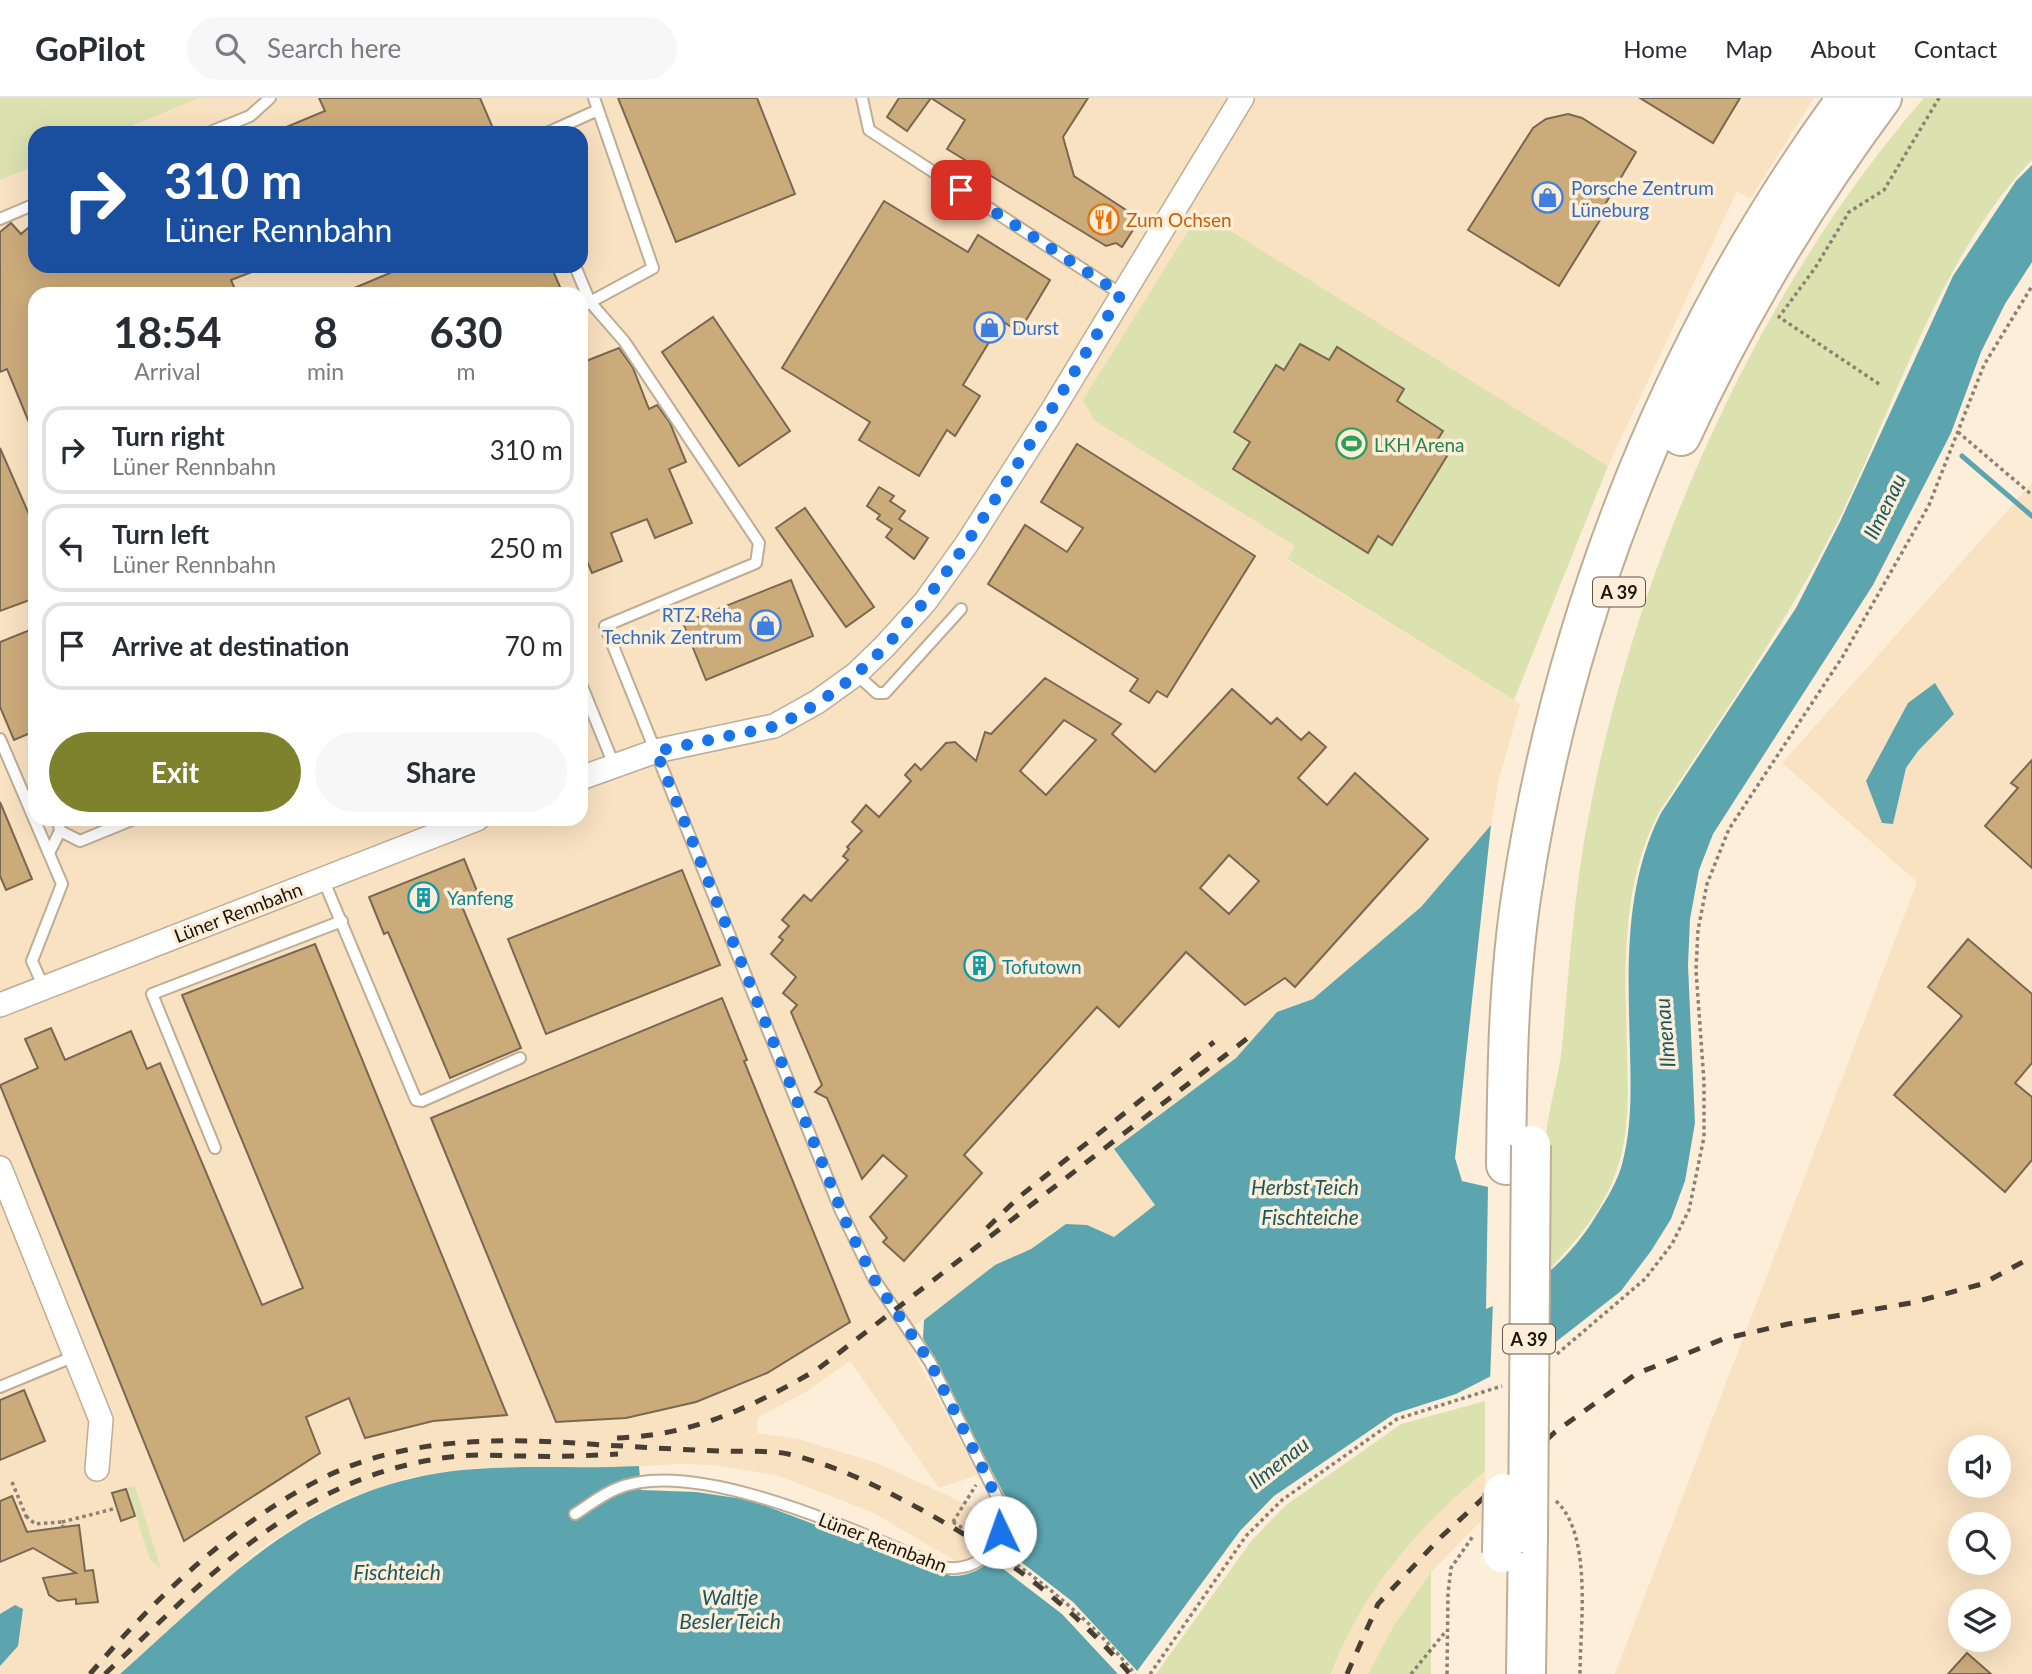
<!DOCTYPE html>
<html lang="en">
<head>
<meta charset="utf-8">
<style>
	:root { --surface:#fff; --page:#f7f7f7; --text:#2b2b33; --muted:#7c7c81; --line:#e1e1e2; --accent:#7f822c }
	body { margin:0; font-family:Lato,sans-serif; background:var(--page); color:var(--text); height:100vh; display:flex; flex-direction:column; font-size:26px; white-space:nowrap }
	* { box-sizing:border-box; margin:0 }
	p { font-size:23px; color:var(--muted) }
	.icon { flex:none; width:38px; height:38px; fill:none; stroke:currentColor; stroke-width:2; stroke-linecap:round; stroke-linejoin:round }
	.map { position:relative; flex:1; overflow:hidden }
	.side { position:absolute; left:28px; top:189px; width:560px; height:539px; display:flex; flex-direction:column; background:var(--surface); border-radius:21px; box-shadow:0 7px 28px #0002 }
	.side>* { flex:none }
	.top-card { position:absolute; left:28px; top:28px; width:560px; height:147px; border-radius:21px; box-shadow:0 7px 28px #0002; background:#1a4fa0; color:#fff; overflow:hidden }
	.controls { position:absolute; left:1948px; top:1337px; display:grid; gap:14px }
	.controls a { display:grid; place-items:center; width:63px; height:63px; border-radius:50%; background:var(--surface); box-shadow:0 7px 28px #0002; font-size:35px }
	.pin { position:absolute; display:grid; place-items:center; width:60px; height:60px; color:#fff; margin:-30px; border-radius:14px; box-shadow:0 4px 10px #0006 }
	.me { position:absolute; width:77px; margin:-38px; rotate:357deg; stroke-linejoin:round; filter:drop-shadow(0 0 5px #0008) }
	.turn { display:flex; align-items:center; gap:24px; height:147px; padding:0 21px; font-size:32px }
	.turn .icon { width:91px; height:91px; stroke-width:2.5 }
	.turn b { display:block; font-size:49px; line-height:60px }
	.eta { display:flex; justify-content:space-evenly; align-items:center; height:119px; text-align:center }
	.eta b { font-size:42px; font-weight:700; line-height:49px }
	.cta { display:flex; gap:14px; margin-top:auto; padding:14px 21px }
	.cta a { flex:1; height:80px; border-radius:42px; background:var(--accent); color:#fff; font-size:28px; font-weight:700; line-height:80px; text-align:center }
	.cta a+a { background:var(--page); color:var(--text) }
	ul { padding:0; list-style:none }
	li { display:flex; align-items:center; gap:21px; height:88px; margin:0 14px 10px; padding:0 7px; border:4px solid var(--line); border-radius:21px }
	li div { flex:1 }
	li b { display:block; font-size:26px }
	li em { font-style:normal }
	header { display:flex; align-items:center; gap:42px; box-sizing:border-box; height:98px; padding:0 35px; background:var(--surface); border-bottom:2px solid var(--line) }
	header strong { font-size:33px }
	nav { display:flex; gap:38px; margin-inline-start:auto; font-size:24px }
	.search { width:490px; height:63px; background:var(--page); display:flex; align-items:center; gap:18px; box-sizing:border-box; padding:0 24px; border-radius:38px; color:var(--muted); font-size:26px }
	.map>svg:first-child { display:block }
	.built { fill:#f9e2c2; fill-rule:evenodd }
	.green { fill:#dce1b0 }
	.water { fill:#5ca5af }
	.pier { fill:#fdeed9 }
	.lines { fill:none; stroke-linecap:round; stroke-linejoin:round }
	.stream { stroke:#5ca5af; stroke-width:5 }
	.building { fill:#ccab7b; stroke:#786851; stroke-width:2; fill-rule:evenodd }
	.service-casing { stroke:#bead94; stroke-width:14 }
	.minor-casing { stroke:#bead94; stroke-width:26 }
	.motorway-casing { stroke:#bead94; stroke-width:42 }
	.path { stroke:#8c8172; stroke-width:3.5; stroke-dasharray:3.5 3.5; stroke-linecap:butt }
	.service { stroke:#fff; stroke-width:10 }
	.minor { stroke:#fff; stroke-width:23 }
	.motorway { stroke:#fff; stroke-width:38 }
	.rail { stroke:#483f34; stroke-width:5; stroke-dasharray:12 12; stroke-linecap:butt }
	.motorway-bridge-casing { stroke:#bead94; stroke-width:42; stroke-linecap:butt }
	.path-bridge { stroke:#8c8172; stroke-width:3.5; stroke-dasharray:3.5 3.5; stroke-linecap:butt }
	.motorway-bridge { stroke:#fff; stroke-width:38 }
	.route { stroke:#1a73e8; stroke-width:12; stroke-dasharray:0 21.6 }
	.labels { text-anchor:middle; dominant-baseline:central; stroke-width:7; stroke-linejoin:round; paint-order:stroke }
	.shield { fill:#fdeed9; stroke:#60564a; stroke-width:2 }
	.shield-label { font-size:18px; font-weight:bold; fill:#1c150c }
	.shop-label { font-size:19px; fill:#366cbe; stroke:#fdeed9; text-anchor:start }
	.food-label { font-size:19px; fill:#c56008; stroke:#fdeed9; text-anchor:start }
	.leisure-label { font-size:19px; fill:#27864d; stroke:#fdeed9; text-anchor:start }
	.culture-label { font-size:19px; fill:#0d838f; stroke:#fdeed9; text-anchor:start }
	.street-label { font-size:19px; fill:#1c150c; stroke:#fdeed9 }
	.water-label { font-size:21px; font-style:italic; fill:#1a5860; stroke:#fdeed9 }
</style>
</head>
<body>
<header>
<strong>GoPilot</strong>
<div class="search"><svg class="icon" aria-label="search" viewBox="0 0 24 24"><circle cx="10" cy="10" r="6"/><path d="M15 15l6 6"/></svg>Search here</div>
<nav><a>Home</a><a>Map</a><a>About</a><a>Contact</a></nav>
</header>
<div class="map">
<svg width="2032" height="1576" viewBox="0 0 2032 1576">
	<rect width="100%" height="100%" fill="#fdeed9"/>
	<!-- built -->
	<g class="built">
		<path d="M199,0H1814L1750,101L1737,93L1608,368L1200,115L1084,302L1095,323L1295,448L1287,462L1520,606L1498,685L1491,727L1421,809L1313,901L1277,914L1236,960L1114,1051L1156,1107L1114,1139L1087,1127L1056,1132L1031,1151L995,1168L904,1236L978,1377L939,1390L850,1263L807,1293L757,1320V1335L798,1341L877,1365L996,1420L989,1440L973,1460L957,1464L872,1414L776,1377L713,1367L680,1366L576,1372L476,1370L409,1380L346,1401L316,1416L259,1452L120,1576H0V82L35,68V168H581V35H114ZM35,196H581V721H35Z"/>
		<path d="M2032,385V1576H1615L1917,784L1782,665ZM1960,1349H1998V1388H1960ZM1960,1426H1998V1465H1960ZM1960,1503H1998V1542H1960Z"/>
		<polygon points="1485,1373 1485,1419 1430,1475 1394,1527 1368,1576 1331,1576 1354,1523 1392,1464 1440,1411"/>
	</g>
	<!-- green -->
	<g class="green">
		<polygon points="0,0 199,0 114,35 35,35 35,68 0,82"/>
		<path d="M1924,0H2032V62C1940,157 1895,308 1837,425C1785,528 1722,618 1659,714C1620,789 1625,873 1627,955C1628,994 1630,1033 1617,1071C1604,1112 1574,1146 1545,1176C1546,1130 1542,1082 1546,1037C1549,1007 1559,979 1562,949C1569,871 1574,793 1589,716C1637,466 1756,192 1924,0Z"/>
		<polygon points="1200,114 1608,368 1514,602 1287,461 1295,448 1095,323 1083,302"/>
		<path d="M1485,1303V1373C1415,1433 1365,1488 1331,1576H1156L1252,1442L1286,1407L1401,1326Z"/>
		<polygon points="135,1388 161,1471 150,1461 127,1390"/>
		<polygon points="1431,1474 1431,1576 1368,1576 1394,1527"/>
	</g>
	<!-- water -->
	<g class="water">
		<path d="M2032,67V164L2005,206L1981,254L1951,335L1873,487L1713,736L1699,772L1690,821L1688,867L1695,1025L1685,1083L1671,1121L1651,1153L1621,1193L1552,1247L1456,1296L1394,1316L1274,1398L1240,1433L1135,1576H120C231,1477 316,1382 475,1371C529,1367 584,1371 639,1368L641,1392L696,1394L750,1402L951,1478C992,1479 1016,1438 1006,1400L923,1240L924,1222L995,1167L1031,1151L1066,1126L1087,1127L1114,1139L1155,1107L1114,1051L1236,960L1277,914L1313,901L1421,809L1491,727L1455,1060L1462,1083L1488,1089L1486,1211C1533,1191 1562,1168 1591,1126C1602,1108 1614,1091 1621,1070C1632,1032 1631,993 1630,954C1628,873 1623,790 1661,715L1796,510L1840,424L1953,178L2016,83Z"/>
		<polygon points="1935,585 1954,616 1918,653 1906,670 1893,726 1882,725 1866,683 1908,605"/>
		<polygon points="15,1507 23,1511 18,1548 0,1568 0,1516"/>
	</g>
	<!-- pier -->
	<g class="pier">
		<polygon points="1543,1177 1542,1257 1490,1284 1493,1204"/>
		<polygon points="998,1446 1073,1504 1140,1576 1118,1576 1062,1516 989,1460"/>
	</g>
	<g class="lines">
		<!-- stream -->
		<polyline class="stream" points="1962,358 2032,418"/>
	</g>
	<!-- building -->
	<g class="building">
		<polygon points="319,0 480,0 495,35 272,35 325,13"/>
		<polygon points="618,0 757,0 795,96 676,144"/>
		<polygon points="899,0 1088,0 1063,39 1074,78 1140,121 1122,149 1116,145 1106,148 947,51 965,22 931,0 907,33 887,19"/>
		<polygon points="1640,0 1740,0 1713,45"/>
		<polygon points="1568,16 1582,20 1636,54 1597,120 1600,122 1559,188 1468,132 1533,30 1546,21"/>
		<polygon points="884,103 968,154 978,137 1050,182 1019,234 1002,223 963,287 980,298 955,338 947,332 919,378 859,342 870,324 782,270"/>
		<polygon points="35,124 35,168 265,169 231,182 237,196 35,196 35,339 7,271 0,274 0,134 11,125 21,136"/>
		<polygon points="387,168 551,168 563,196 340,196 390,175"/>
		<polygon points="713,219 790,333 739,368 662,254"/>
		<polygon points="1300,246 1329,262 1337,249 1404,291 1397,303 1443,333 1433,349 1447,358 1392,447 1378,438 1368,455 1233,371 1250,344 1234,334 1276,267 1284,272"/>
		<polygon points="619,250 633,270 649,311 657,307 670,325 686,364 669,371 692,425 655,440 647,421 611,435 622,463 592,475 581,449 581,265"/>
		<polygon points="1077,346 1255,458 1167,599 1157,593 1149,605 1130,593 1138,581 988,486 1025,427 1067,454 1083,430 1041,404"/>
		<polygon points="0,350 35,430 35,500 0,513"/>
		<polygon points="879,389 894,398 890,403 905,413 899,421 928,440 914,461 886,439 892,431 877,421 880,417 867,408"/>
		<polygon points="805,410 874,509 846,529 776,430"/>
		<polygon points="791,482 813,538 706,582 683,525"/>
		<polygon points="35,530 35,633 14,642 0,609 0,544"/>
		<path d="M1045,580L1121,626L1112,636L1155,674L1232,591L1271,626L1277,620L1301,642L1309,634L1326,649L1298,680L1327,707L1355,675L1428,741L1295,889L1285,880L1245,907L1186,854L1119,929L1097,909L964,1057L982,1075L904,1163L883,1144L887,1140L870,1119L907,1078L883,1057L862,1081L827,1000L815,994L822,987L791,914L797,907L783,895L796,879L771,856L783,842L779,839L789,828L782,822L804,797L811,803L848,762L843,758L849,751L847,749L862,733L852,724L866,707L879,719L911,683L905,677L915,666L921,672L946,645L955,644L976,663L985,634L991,636ZM1064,622L1096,642L1046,697L1020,673ZM1229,757L1259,783L1229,816L1200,790Z"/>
		<polygon points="2032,662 2032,770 1985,728 2018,690 2011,685"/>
		<polygon points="0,704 32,781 6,792 0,778"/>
		<polygon points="464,761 479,798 461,806 521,950 450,980 388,834 384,836 369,799"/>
		<polygon points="682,772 720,867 546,936 508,841"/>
		<polygon points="1968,841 2032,896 2032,965 2015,985 2032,999 2032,1062 2005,1094 1894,997 1962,918 1928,889"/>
		<polygon points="315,846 507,1317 433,1323 365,1340 349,1300 306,1319 320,1355 184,1443 0,987 38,970 25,941 51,930 65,962 131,933 147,971 160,965 262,1207 303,1190 182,897"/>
		<polygon points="722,900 747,962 744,963 850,1224 767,1275 696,1304 626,1320 556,1324 431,1020"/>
		<polygon points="24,1292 45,1343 0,1362 0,1302"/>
		<polygon points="126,1391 135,1418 121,1423 112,1395"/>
		<polygon points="12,1398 27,1434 79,1427 85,1473 93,1472 98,1504 76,1506 76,1501 58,1503 49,1497 43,1480 76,1475 33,1450 0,1464 0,1403"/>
		<polygon points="1967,1555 1991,1576 1948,1576"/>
	</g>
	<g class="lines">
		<defs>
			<g id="service">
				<polyline points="862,0 869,32 1121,196"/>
				<polyline points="208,35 250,18 270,0"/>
				<polyline points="547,35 598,12"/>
				<polyline points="0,121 35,106"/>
				<polyline points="581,209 653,170 594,0"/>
				<polyline points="856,576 877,595 885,595 961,511"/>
				<polyline points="581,586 614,667"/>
				<polyline points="0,641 62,786 32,863 44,890"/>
				<polyline points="60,733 80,743 134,721"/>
				<polyline points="49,755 60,733 58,721"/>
				<polyline points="323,781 416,1002 422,1003 520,960"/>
				<polyline points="215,1050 152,896 342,823"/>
				<polyline points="0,1289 75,1258"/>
				<path d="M575,1416C588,1408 601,1397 616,1391C695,1356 865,1438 942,1469C980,1477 1010,1442 1000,1405L930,1264L874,1181L840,1111L605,528L756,465L759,445L624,243L590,204L575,168"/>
			</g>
			<g id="minor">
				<polyline points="581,680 656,653 774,628 817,604 856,576 884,549 925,504 966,447 1052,313 1242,0"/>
				<polyline points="0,907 477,721"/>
				<polyline points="0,1070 101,1322 97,1371"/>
			</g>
			<g id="motorway">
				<path d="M1681,338C1736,219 1804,105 1882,0"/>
				<path d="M1506,1067C1507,975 1508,883 1522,793C1566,507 1675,234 1847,0"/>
				<polyline points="1526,1576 1528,1436"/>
			</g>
		</defs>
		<!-- service casing -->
		<use href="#service" class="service-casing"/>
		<!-- minor casing -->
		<use href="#minor" class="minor-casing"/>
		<!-- motorway casing -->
		<use href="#motorway" class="motorway-casing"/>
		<!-- path -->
		<g class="path">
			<polyline points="1879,286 1779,219 1815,170 1849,114 1884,92 1939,0"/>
			<polyline points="1958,334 2032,397"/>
			<polyline points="1557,1256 1645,1181 1672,1146 1689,1112 1704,1039 1704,984 1696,872 1698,832 1707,786 1729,731 1843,558 1929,407 1984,267 2032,188"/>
			<polyline points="12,1384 26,1418 21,1420"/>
			<path d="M1556,1403C1593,1437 1580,1527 1580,1576"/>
			<polyline points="26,1418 35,1426 62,1424 63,1429"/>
			<polyline points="62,1424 117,1410"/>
			<polyline points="953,1424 976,1387"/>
			<polyline points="1150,1576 1246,1438 1282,1402 1397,1321 1502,1288"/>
			<polyline points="1411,1576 1446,1533"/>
			<polyline points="1447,1576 1448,1495 1451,1470 1473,1438"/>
		</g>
		<!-- service -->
		<use href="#service" class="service"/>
		<!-- minor -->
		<use href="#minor" class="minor"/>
		<!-- motorway -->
		<use href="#motorway" class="motorway"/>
		<!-- rail -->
		<g class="rail">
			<polyline points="987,1130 1019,1099 1214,944"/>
			<path d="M617,1340C695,1337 752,1309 818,1271L1253,936"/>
			<path d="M90,1576C155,1500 236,1422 327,1378C413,1337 511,1340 603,1347C643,1349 683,1352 722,1353C744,1354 768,1352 788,1356C836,1367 877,1388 920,1411C1001,1455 1070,1505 1130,1576"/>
			<path d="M105,1576C212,1475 303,1374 459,1358C479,1356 501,1358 522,1358C554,1359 586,1358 618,1356"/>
			<polyline points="1347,1576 1378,1506 1441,1439 1555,1334 1636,1276 1723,1241 1788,1226 1911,1205 1982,1186 2032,1159"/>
		</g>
		<defs>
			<g id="motorway-bridge">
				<polyline points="1528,1436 1531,1047"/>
				<polyline points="1502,1455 1503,1395"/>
			</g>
		</defs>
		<!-- motorway-bridge casing -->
		<use href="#motorway-bridge" class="motorway-bridge-casing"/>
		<!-- path-bridge -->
		<path class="path-bridge" d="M953,1424C1024,1469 1081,1510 1135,1576"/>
		<!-- motorway-bridge -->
		<use href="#motorway-bridge" class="motorway-bridge"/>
	</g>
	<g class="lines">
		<!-- route -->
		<path class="route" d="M961,92L1121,196C1083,260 1045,323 1005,386C946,478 880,582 775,628C764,632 751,633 739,636C711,641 684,648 656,653L848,1129L874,1181L930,1264L985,1375L1002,1412L1000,1434"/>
	</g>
	<!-- icons -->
	<defs>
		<symbol id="shop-ring" viewBox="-11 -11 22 22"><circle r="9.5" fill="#fdeed9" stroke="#3f7fe0" stroke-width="1.5"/><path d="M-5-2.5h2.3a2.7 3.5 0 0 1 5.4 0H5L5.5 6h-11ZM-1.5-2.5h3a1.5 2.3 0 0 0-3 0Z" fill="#3f7fe0"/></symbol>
		<symbol id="restaurant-ring" viewBox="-11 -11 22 22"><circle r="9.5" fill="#fdeed9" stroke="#e8710a" stroke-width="1.5"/><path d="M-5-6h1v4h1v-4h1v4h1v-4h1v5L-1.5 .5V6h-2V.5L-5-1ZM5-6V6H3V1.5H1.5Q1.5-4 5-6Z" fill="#e8710a"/></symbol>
		<symbol id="stadium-ring" viewBox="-11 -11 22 22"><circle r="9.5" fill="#fdeed9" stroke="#2e9e5b" stroke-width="1.5"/><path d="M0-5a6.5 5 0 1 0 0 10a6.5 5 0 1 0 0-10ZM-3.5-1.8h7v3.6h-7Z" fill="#2e9e5b"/></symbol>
		<symbol id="building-ring" viewBox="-11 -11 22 22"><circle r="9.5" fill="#fdeed9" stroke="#0f9aa8" stroke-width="1.5"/><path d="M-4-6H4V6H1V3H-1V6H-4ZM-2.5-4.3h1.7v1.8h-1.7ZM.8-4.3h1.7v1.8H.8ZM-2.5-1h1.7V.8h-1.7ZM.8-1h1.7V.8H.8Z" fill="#0f9aa8"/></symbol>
	</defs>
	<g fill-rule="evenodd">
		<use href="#shop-ring" x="1530" y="82" width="35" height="35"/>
		<use href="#restaurant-ring" x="1086" y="104" width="35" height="35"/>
		<use href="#shop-ring" x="972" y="212" width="35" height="35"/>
		<use href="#stadium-ring" x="1334" y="328" width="35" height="35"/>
		<use href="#shop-ring" x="748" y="510" width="35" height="35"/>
		<use href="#building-ring" x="406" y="782" width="35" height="35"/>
		<use href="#building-ring" x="962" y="850" width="35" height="35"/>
	</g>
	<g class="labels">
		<!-- shield labels -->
		<g class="shield">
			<rect x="1593" y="479.5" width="52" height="29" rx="5"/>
			<rect x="1503" y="1226.5" width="52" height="29" rx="5"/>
		</g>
		<g class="shield-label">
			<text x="1619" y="494">A 39</text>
			<text x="1529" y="1241">A 39</text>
		</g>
		<!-- shop labels -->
		<g class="shop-label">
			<text x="1571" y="89">Porsche Zentrum<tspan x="1571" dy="22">Lüneburg</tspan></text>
			<text x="1012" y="229">Durst</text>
			<text x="742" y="516" text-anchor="end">RTZ Reha<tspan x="742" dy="22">Technik Zentrum</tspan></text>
		</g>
		<!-- food labels -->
		<g class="food-label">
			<text x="1126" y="121">Zum Ochsen</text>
		</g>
		<!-- leisure labels -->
		<g class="leisure-label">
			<text x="1374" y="346">LKH Arena</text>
		</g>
		<!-- culture labels -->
		<g class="culture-label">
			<text x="447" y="799">Yanfeng</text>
			<text x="1002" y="868">Tofutown</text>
		</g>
		<!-- street labels -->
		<g class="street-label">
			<text transform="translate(238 814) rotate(-21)">Lüner Rennbahn</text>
			<text transform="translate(883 1444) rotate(21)">Lüner Rennbahn</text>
		</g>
		<!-- water labels -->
		<g class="water-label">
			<text transform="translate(1884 408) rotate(-64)">Ilmenau</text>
			<text transform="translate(1664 935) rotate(-95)">Ilmenau</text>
			<text x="1305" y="1088">Herbst Teich</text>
			<text x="1310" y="1118">Fischteiche</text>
			<text transform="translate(1278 1364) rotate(-38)">Ilmenau</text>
			<text x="397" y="1473">Fischteich</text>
			<text x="730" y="1498">Waltje<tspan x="730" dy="24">Besler Teich</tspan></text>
		</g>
	</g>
</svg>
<div class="controls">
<a><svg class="icon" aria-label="sound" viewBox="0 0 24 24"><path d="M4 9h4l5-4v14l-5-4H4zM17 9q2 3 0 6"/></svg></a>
<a><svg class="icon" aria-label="search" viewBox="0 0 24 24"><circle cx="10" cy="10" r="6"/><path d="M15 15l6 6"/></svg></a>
<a><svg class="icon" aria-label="layers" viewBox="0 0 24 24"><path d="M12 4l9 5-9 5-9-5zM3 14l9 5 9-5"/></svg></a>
</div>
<div class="pin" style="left:961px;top:92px;background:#d93025"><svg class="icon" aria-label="arrive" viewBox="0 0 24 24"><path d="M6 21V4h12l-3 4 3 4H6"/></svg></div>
<svg class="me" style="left:1000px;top:1434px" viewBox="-20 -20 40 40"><circle r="19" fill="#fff"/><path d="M0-13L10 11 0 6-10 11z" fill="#1a73e8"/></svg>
<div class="top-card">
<div class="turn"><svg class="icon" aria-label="right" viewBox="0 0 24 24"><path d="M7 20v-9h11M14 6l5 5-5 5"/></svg><div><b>310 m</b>Lüner Rennbahn</div></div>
</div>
<section class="side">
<div class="eta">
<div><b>18:54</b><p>Arrival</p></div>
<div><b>8</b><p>min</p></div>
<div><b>630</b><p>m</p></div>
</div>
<ul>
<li><svg class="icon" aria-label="right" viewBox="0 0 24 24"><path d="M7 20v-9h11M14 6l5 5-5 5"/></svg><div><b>Turn right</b><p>Lüner Rennbahn</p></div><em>310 m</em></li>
<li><svg class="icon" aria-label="left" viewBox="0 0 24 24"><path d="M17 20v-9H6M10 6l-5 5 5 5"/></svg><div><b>Turn left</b><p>Lüner Rennbahn</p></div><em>250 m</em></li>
<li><svg class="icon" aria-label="arrive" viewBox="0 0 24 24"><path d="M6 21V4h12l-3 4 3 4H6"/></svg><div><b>Arrive at destination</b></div><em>70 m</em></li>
</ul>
<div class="cta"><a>Exit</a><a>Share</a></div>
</section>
</div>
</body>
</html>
